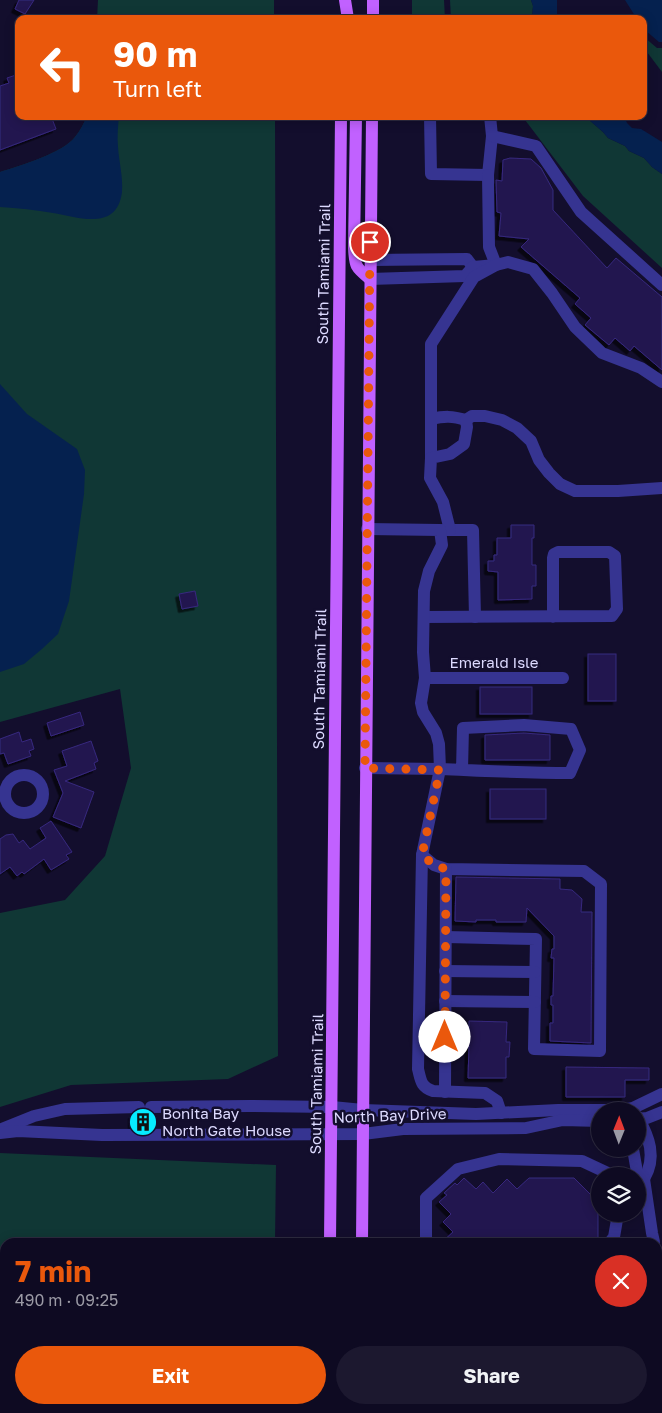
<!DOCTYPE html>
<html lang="en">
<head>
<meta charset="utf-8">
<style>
	:root { --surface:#0e0a22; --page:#1c182f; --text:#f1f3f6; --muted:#9b9aa5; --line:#2e2b40; --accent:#ea580c }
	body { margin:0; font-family:"Golos Text",sans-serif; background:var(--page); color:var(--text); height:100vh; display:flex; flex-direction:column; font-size:19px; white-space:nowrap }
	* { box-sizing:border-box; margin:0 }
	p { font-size:16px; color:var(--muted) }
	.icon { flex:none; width:28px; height:28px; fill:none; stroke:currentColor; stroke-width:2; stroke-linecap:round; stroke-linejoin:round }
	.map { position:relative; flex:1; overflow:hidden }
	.details { position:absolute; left:0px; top:1238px; width:662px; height:176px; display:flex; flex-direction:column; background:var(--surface); border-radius:15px 15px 0 0; box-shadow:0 2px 12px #0003,0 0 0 1px var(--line) }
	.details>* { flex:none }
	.banner { position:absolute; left:15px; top:15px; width:632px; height:105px; border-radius:10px; box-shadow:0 2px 12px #0003,0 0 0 1px var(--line); background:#ea580c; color:#fff; overflow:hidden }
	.needle { width:32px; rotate:1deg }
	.buttons { position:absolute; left:591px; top:1102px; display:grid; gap:10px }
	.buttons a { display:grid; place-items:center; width:55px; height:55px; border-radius:50%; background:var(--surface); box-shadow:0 2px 12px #0003,0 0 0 1px var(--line); font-size:25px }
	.pin { position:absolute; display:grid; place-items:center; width:42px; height:42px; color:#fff; margin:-21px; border:2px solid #fff; border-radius:50%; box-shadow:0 1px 5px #0007 }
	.me { position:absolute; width:55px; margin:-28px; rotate:0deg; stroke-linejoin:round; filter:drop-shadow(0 0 4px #0008) }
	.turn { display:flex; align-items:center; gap:18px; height:105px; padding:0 15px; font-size:22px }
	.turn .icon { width:65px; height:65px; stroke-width:2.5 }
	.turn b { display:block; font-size:35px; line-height:42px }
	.round { display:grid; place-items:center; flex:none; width:52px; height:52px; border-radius:26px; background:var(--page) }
	.summary { display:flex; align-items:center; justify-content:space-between; height:85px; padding:0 15px }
	h1 { font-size:30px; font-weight:700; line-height:38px; color:var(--accent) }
	.button { display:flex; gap:10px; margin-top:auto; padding:10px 15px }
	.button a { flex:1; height:58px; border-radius:30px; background:var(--accent); color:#fff; font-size:20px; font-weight:700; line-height:58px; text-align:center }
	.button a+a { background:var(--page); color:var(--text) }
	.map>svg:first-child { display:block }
	.green { fill:#103735 }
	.water { fill:#05214f }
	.building { fill:#221850; stroke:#37287e; filter:url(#shadow) }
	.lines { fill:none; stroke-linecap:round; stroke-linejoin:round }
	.minor { stroke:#363491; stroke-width:12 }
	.major { stroke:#c161ff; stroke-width:12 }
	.route { stroke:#ea580c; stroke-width:9; stroke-dasharray:0 16.2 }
	.labels { text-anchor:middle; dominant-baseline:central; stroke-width:5; stroke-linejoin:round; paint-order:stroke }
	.street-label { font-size:15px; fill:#dddaff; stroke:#130e2d }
	.poi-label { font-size:15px; fill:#dddaff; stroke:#130e2d; text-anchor:start }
</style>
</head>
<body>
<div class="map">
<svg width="662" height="1413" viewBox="0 0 662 1413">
	<defs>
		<filter id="shadow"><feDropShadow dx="-3.5" dy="3.5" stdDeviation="0" flood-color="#0009"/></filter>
	</defs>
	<rect width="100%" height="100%" fill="#130e2d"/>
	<!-- green -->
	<g class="green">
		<polygon points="98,0 274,0 274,19 97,19"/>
		<polygon points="412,0 444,0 445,19 412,19"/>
		<polygon points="450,0 531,0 533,6 532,19 451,19"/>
		<polygon points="644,37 657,48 662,48 662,72 644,48"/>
		<path d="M87,116H275L278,1056L228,1079L71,1085L0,1107V913L65,900L105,856L131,768L120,689L0,722V172C19,166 63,153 75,137C80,131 84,123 87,116Z"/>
		<polygon points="522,116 587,116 588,119 603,132 608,138 625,146 629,151 644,158 652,167 662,174 662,268 583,196"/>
		<polygon points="0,1153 276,1165 275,1242 5,1242 5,1297 0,1300"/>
		<rect x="135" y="1409" width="139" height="4"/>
	</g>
	<!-- water -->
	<g class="water">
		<polygon points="531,0 557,0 557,19 532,19 533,6"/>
		<polygon points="625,0 662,0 662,42 659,42 645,30 644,19 637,19"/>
		<path d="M87,116H119C118,126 117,137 118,147C119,162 123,176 122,192C117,232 78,217 53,213C36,210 18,208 0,207V172C19,166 63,153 75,137C80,131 84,123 87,116Z"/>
		<polygon points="587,116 624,116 627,123 632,128 641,129 662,142 662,174 652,167 644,158 629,151 625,146 608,138 603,132 588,119"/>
		<polygon points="0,384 27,414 77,449 85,470 84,494 69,601 58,634 42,649 24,664 0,672"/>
	</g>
	<!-- building -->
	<g class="building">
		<polygon points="19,0 34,0 25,14 15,9"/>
		<polygon points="19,74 19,116 51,116 56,129 0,150 0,86 9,83 7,78"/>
		<polygon points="510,158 531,159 541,168 553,190 553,210 607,268 616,258 662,297 662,370 634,346 630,351 615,338 609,345 585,325 591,318 575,304 580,298 521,247 529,239 499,236 501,213 497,212 496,180 502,181 503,160"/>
		<polygon points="511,525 534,525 534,538 532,538 532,565 536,565 536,586 532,586 532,599 498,600 498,572 488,571 488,561 494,561 494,555 497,555 497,538 511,538"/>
		<polygon points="195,591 198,606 182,609 179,594"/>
		<rect x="588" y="654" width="28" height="47"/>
		<rect x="480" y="687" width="52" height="27"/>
		<polygon points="80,712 84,725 51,736 47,723"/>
		<polygon points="19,732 22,742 31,739 34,749 29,751 31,756 8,764 4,753 0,754 0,739"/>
		<polygon points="524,733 550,735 550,760 485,760 485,735"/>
		<polygon points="91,741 98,761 94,763 96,769 65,781 94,792 81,828 53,817 63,793 54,770 67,766 62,751"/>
		<rect x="490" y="789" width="56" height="30"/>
		<polygon points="51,821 72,852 66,855 69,859 51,870 44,859 24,874 22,872 17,876 10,867 0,874 0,839 6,835 13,834 19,843 23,840 30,849 46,838 40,828"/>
		<polygon points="456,877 560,879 560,889 572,890 582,899 581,912 592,912 591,1043 550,1041 550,1023 553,1023 553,1005 551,1005 551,996 553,996 554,958 551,958 552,949 554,949 554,936 527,908 526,922 496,922 496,920 476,920 476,922 455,921"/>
		<polygon points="469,1021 507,1022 506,1042 510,1042 509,1057 506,1057 506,1078 468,1078 469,1046 461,1043 469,1035"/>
		<polygon points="566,1067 649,1068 649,1080 625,1080 625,1097 566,1097"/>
		<polygon points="145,1112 147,1114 154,1115 154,1127 132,1127 132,1115 139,1115"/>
		<polygon points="464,1178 476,1189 483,1182 493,1193 507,1179 517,1189 529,1178 574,1178 598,1202 598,1242 442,1242 453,1232 443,1222 451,1214 439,1202 447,1195 444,1193 455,1183 457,1185"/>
	</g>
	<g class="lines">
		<!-- minor -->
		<g class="minor">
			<polyline points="430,116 431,174 488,175 492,136 490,116"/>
			<polyline points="492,136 536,146 581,212 662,285"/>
			<polyline points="370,260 467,259 473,267"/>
			<polyline points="370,279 465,276 473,267 496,265 489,247 488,175"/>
			<path d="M431,419C445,416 452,416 466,420"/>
			<polyline points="431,458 431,344 474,277 496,265 508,262 533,269 552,293 575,327 602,353 641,368 662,382"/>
			<polyline points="443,530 473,530 475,617"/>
			<polyline points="450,530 443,502 430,478 431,458 450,454 464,444 467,427 466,420 472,416 485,416 502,420 517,428 531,441 539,460 549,473 560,484 575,491 618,491 662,488"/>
			<polyline points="424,617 612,616 617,609 615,556 609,552 558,552 554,554 553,558 553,617"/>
			<polyline points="425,678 563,678"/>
			<polyline points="365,768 440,769 439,744 436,733 423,712 421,703 425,678 423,652 424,591 429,571 442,545 440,530 367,529"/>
			<path d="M462,770L463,728L524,725L571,729L580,750L570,773C527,773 483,771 440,769L422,855L418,1069C421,1081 421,1087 433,1091L485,1093L497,1101L501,1113"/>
			<circle cx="24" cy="794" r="19"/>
			<polyline points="422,855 434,865 446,869 584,871 601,884 600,1051 534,1049 536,939 446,937"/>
			<polyline points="445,971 535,972"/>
			<polyline points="445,1001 535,1002"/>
			<polyline points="445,1092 446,869"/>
			<polyline points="151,1107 249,1106 332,1107 363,1110 476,1114 558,1110 622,1110 633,1108 662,1094"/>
			<path d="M638,1117C649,1137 657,1157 644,1179"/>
			<polyline points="638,1119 647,1118 662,1112"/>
			<polyline points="2,1129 34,1116 65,1109 139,1107"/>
			<polyline points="0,1133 18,1131 102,1135 363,1134 403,1129 526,1128 563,1120 600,1121"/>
			<polyline points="633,1149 637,1172 644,1179 652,1233 654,1242"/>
			<polyline points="426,1242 426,1198 458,1169 499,1159 582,1161 614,1176"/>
			<polyline points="610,1242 614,1237 618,1214"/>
			<polyline points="658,1254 662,1272"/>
			<polyline points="658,1344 662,1355"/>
			<polyline points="0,1359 5,1361"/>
			<polyline points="658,1382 662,1381"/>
			<polyline points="0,1394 5,1392"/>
			<polyline points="556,1409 561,1413"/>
			<polyline points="503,1413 505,1409"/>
			<polyline points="621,1413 651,1409"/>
		</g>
		<!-- major -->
		<g class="major">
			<polyline points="345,0 348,19"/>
			<polyline points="373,19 373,0"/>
			<path d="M356,116L354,248C355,266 355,267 370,279"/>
			<polyline points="330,1242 341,116"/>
			<polyline points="362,1242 372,116"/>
			<polyline points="329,1413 329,1409"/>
			<polyline points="360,1413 360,1409"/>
		</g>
	</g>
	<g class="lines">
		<!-- route -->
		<polyline class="route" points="370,242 365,768 440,770 422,855 434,865 446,869 445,1037"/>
	</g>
	<!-- icons -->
	<defs>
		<symbol id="building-disc" viewBox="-11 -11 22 22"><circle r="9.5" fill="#06ebff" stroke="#130e2d"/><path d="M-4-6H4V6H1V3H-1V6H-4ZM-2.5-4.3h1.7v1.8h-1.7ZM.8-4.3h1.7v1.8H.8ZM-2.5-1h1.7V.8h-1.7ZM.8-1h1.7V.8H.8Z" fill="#111"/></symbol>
	</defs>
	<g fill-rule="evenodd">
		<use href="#building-disc" x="127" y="1106" width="32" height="32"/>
	</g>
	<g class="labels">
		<!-- street labels -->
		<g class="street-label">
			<text transform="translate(323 274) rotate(-89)">South Tamiami Trail</text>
			<text x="494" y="662">Emerald Isle</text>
			<text transform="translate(319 679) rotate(-89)">South Tamiami Trail</text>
			<text transform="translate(316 1084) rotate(-89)">South Tamiami Trail</text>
			<text transform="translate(390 1115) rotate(-2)">North Bay Drive</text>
		</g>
		<!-- poi labels -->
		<g class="poi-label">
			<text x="162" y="1113">Bonita Bay<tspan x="162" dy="17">North Gate House</tspan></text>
		</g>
	</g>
</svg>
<div class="buttons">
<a><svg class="needle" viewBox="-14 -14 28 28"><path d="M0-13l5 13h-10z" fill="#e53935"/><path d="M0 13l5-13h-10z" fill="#9b9aa5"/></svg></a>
<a><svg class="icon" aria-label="layers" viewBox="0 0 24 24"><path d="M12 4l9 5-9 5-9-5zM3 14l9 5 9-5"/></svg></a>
</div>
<div class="pin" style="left:370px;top:242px;background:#d93025"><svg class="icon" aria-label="arrive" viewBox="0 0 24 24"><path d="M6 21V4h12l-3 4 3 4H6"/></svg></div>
<svg class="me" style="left:445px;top:1037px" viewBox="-20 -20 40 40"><circle r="19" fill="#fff"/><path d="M0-13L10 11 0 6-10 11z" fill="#ea580c"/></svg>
<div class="banner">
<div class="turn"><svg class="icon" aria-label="left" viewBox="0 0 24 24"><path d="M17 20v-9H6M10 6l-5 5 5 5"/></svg><div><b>90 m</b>Turn left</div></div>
</div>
<section class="details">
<div class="summary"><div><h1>7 min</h1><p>490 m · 09:25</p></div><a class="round" style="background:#d93025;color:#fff"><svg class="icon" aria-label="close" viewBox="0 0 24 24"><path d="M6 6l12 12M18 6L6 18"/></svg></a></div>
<div class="button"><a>Exit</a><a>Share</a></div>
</section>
</div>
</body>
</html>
